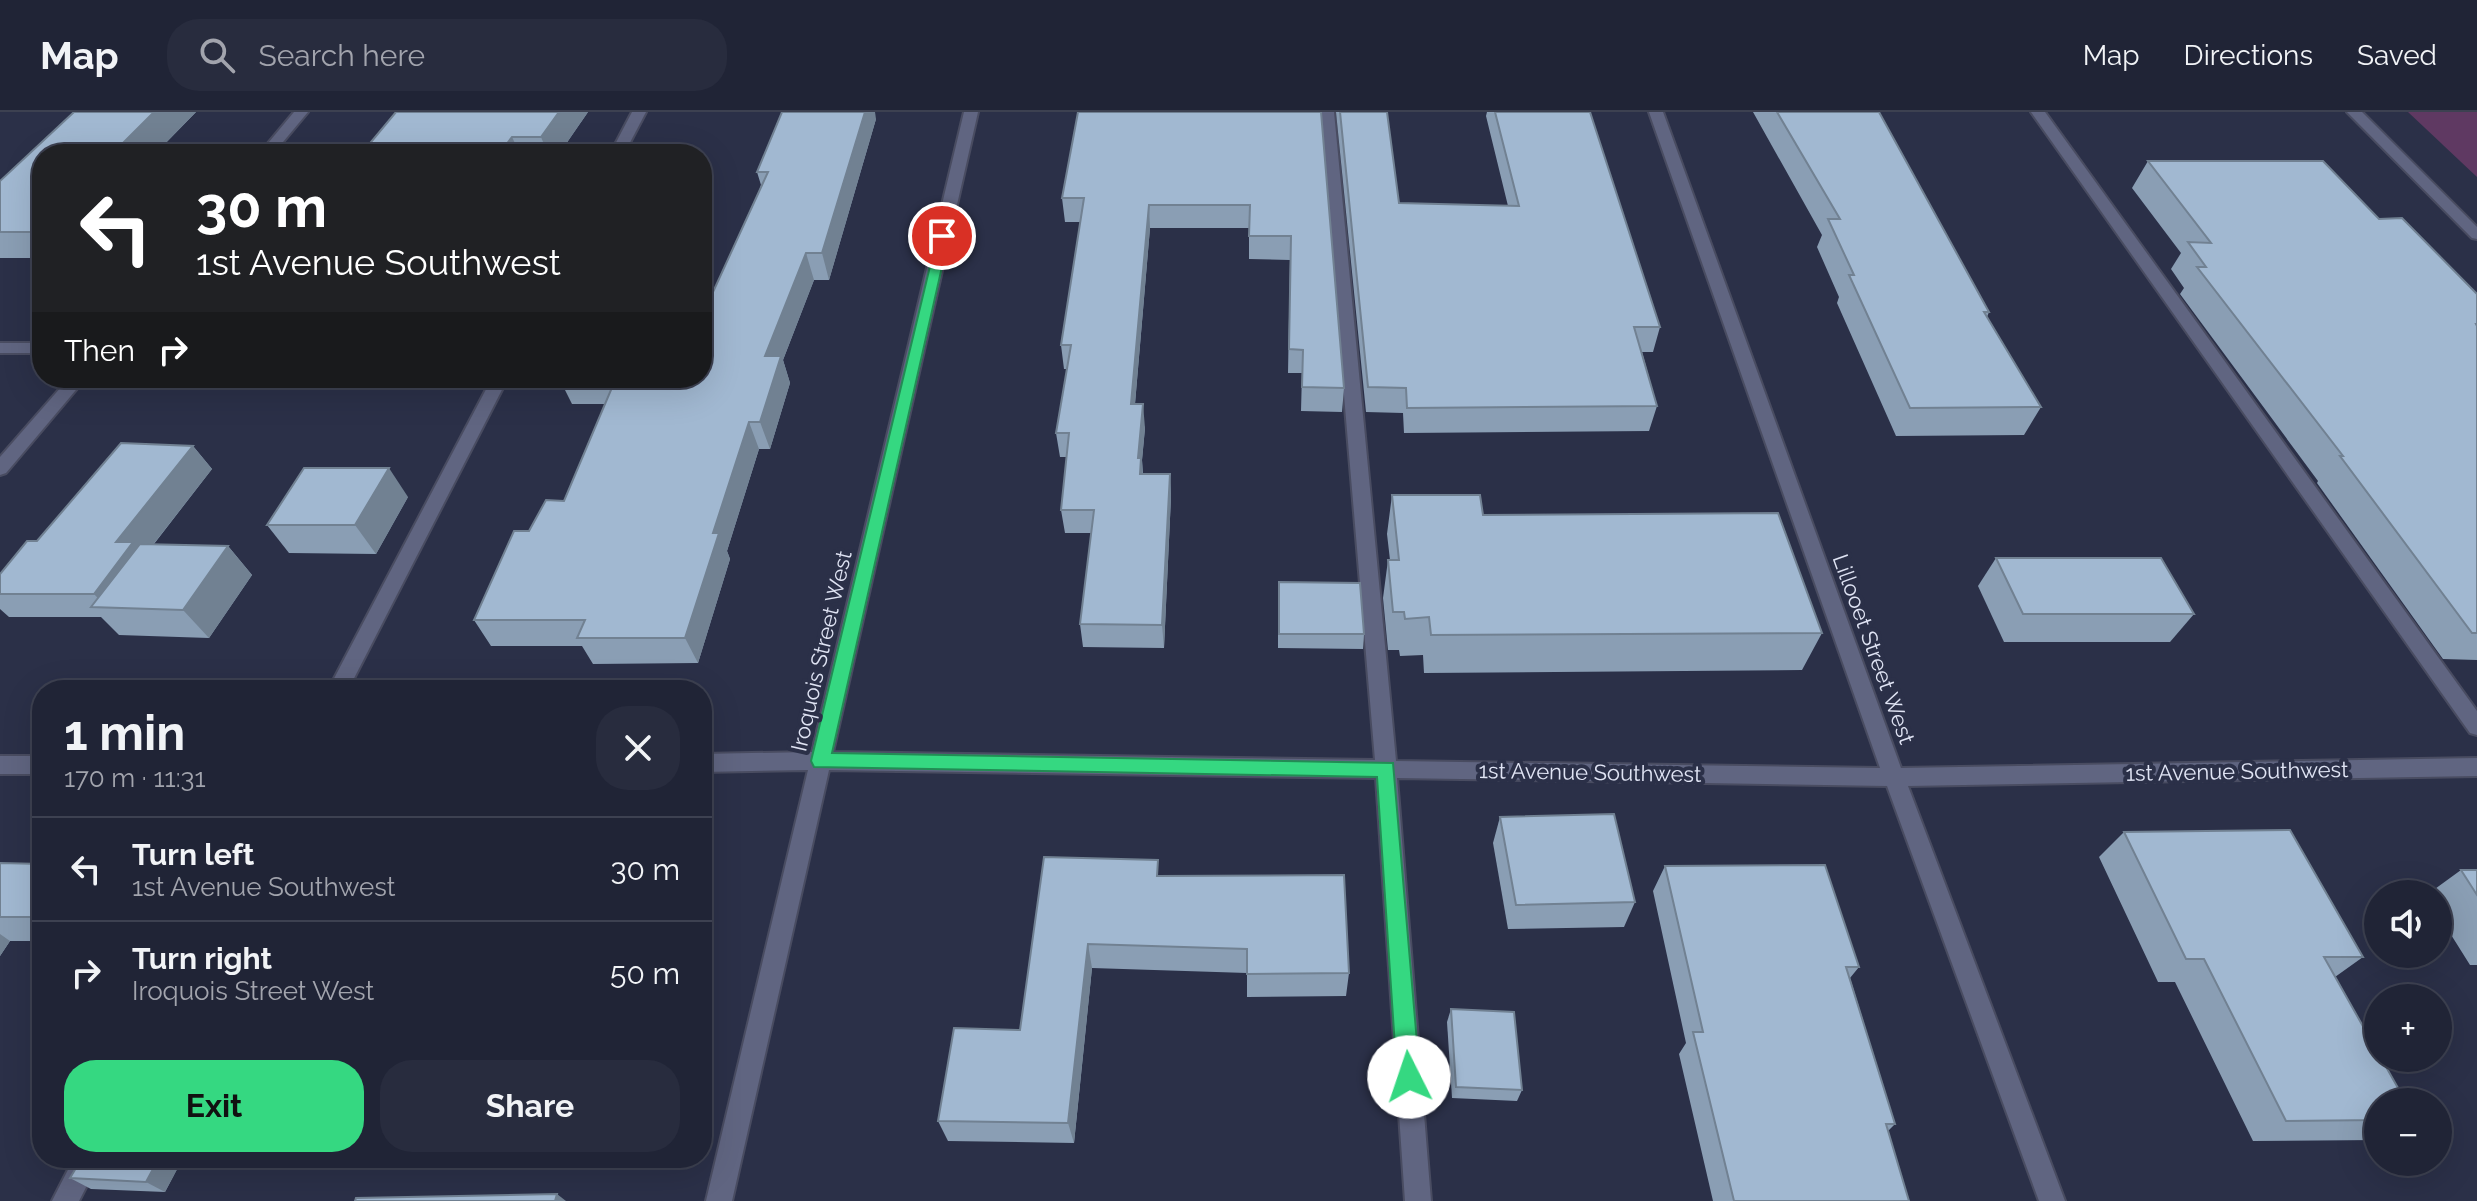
<!DOCTYPE html>
<html lang="en">
<head>
<meta charset="utf-8">
<style>
	:root { --surface:#202436; --page:#282c3e; --text:#f1f3f6; --muted:#a2a4ad; --line:#3d4151; --accent:#35d881 }
	body { margin:0; font-family:Raleway,sans-serif; background:var(--page); color:var(--text); height:100vh; display:flex; flex-direction:column; font-size:30px; white-space:nowrap }
	* { box-sizing:border-box; margin:0 }
	p { font-size:26px; color:var(--muted) }
	.icon { flex:none; width:44px; height:44px; fill:none; stroke:currentColor; stroke-width:2; stroke-linecap:round; stroke-linejoin:round }
	.map { position:relative; flex:1; overflow:hidden }
	.panel { position:absolute; left:32px; top:568px; width:680px; height:488px; display:flex; flex-direction:column; background:var(--surface); border-radius:32px; box-shadow:0 8px 32px #0002,0 0 0 2px var(--line) }
	.panel>* { flex:none }
	.top-card { position:absolute; left:32px; top:32px; width:680px; height:244px; border-radius:32px; box-shadow:0 8px 32px #0002,0 0 0 2px var(--line); background:#202124; color:#fff; overflow:hidden }
	.tools { position:absolute; left:2364px; top:768px; display:grid; gap:16px }
	.tools a { display:grid; place-items:center; width:88px; height:88px; border-radius:50%; background:var(--surface); box-shadow:0 8px 32px #0002,0 0 0 2px var(--line); font-size:40px }
	.pin { position:absolute; display:grid; place-items:center; width:68px; height:68px; color:#fff; margin:-34px; border:4px solid #fff; border-radius:50%; box-shadow:0 2px 8px #0007 }
	.me { position:absolute; width:88px; margin:-44px; rotate:356deg; stroke-linejoin:round; filter:drop-shadow(0 0 6px #0008) }
	.turn { display:flex; align-items:center; gap:28px; height:168px; padding:0 32px; font-size:36px }
	.turn .icon { width:104px; height:104px; stroke-width:2.5 }
	.turn b { display:block; font-size:56px; line-height:68px }
	.then { display:flex; align-items:center; height:76px; padding:0 32px; background:#0003; gap:16px; font-size:30px }
	.round { display:grid; place-items:center; flex:none; width:84px; height:84px; border-radius:32px; background:var(--page) }
	.headline { display:flex; align-items:center; justify-content:space-between; height:136px; padding:0 32px }
	h1 { font-size:48px; font-weight:700; line-height:60px }
	.action { display:flex; gap:16px; margin-top:auto; padding:16px 32px }
	.action a { flex:1; height:92px; border-radius:32px; background:var(--accent); color:#111; font-size:32px; font-weight:700; line-height:92px; text-align:center }
	.action a+a { background:var(--page); color:var(--text) }
	ul { padding:0; list-style:none }
	li { display:flex; align-items:center; gap:24px; height:104px; padding:0 32px; border-top:2px solid var(--line) }
	li div { flex:1 }
	li b { display:block; font-size:30px }
	li em { font-style:normal }
	header { display:flex; align-items:center; gap:48px; box-sizing:border-box; height:112px; padding:0 40px; background:var(--surface); border-bottom:2px solid var(--line) }
	header strong { font-size:38px }
	nav { display:flex; gap:44px; margin-inline-start:auto; font-size:28px }
	.search { width:560px; height:72px; background:var(--page); display:flex; align-items:center; gap:20px; box-sizing:border-box; padding:0 28px; border-radius:32px; color:var(--muted); font-size:30px }
	.map>svg:first-child { display:block }
	.green { fill:#5f3962 }
	.lines { fill:none; stroke-linecap:round; stroke-linejoin:round }
	.minor-casing { stroke:#494c61; stroke-width:4 }
	.minor { fill:#606581; fill-rule:evenodd }
	.wall { fill:#8a9eb4 }
	.shaded-wall { fill:#718192 }
	.building { fill:#a1b8d1; stroke:#718192; stroke-width:2 }
	.route { fill:#35d881; stroke:#228c54; stroke-width:2 }
	.labels { text-anchor:middle; dominant-baseline:central; stroke-width:8; stroke-linejoin:round; paint-order:stroke }
	.street-label { font-size:22px; fill:#e0e4f4; stroke:#2b3048 }
</style>
</head>
<body>
<header>
<strong>Map</strong>
<div class="search"><svg class="icon" aria-label="search" viewBox="0 0 24 24"><circle cx="10" cy="10" r="6"/><path d="M15 15l6 6"/></svg>Search here</div>
<nav><a>Map</a><a>Directions</a><a>Saved</a></nav>
</header>
<div class="map">
<svg width="2477" height="1089" viewBox="0 0 2477 1089">
	<rect width="100%" height="100%" fill="#2b3048"/>
	<!-- green -->
	<polygon class="green" points="2408,0 2477,0 2477,65"/>
	<g class="lines">
		<defs>
			<g id="minor">
				<polygon points="294,0 308,0 273,42 259,42"/>
				<polygon points="632,0 646,0 624,42 610,42"/>
				<polygon points="964,0 978,0 833,640 1375,648 1320,0 1334,0 1396,649 1880,656 1649,0 1663,0 1901,656 2477,646 2477,664 1908,674 2065,1089 2039,1089 1887,674 1397,666 1431,1089 1405,1089 1376,666 829,658 732,1089 706,1089 808,658 702,660 702,642 812,640"/>
				<polygon points="2031,0 2045,0 2477,599 2477,623 2470,621"/>
				<polygon points="2347,0 2362,0 2477,115 2477,127 2472,126"/>
				<rect x="0" y="231" width="42" height="10"/>
				<polygon points="69,266 86,266 6,361 0,363 0,345"/>
				<polygon points="492,266 508,266 348,578 328,578"/>
				<rect x="0" y="644" width="42" height="18"/>
				<polygon points="74,1046 101,1046 79,1089 52,1089"/>
			</g>
		</defs>
		<!-- minor casing -->
		<use href="#minor" class="minor-casing"/>
		<!-- minor -->
		<use href="#minor" class="minor"/>
	</g>
	<!-- wall -->
	<g class="wall">
		<polygon points="74,0 196,0 155,42 42,42 42,146 0,146 0,69"/>
		<polygon points="588,0 559,42 361,42"/>
		<polygon points="1321,0 1344,276 1342,300 1301,299 1302,261 1288,261 1290,148 1249,147 1249,116 1150,116 1135,292 1145,316 1142,348 1143,362 1170,362 1171,385 1164,536 1083,535 1080,512 1091,421 1065,421 1061,398 1067,345 1060,345 1056,321 1067,257 1064,257 1061,233 1080,110 1065,110 1062,86"/>
		<polygon points="1336,0 1387,0 1399,91 1508,94 1486,4 1487,0 1590,0 1660,215 1653,240 1642,240 1657,294 1649,319 1404,321 1403,301 1366,300"/>
		<polygon points="1753,0 1879,0 1989,200 1987,205 2041,295 2024,323 1896,324 1837,191 1839,185 1817,135 1822,123"/>
		<polygon points="876,7 829,168 814,168 783,248 790,271 770,337 759,337 727,439 730,447 698,551 593,552 582,534 491,534 474,508 529,419 564,389 605,292 572,292 559,266 702,266 761,73 757,60"/>
		<polygon points="2148,49 2379,107 2477,182 2477,548 2443,547 2317,371 2318,369 2180,182 2184,176 2171,157 2181,141 2132,76"/>
		<polygon points="193,334 212,357 154,432 228,434 252,463 209,526 119,523 101,505 9,505 0,497 0,462 37,429"/>
		<polygon points="1392,383 1483,403 1822,521 1802,558 1424,561 1423,543 1400,544 1399,538 1388,538 1383,486 1388,448 1390,448 1387,422"/>
		<polygon points="408,385 376,442 289,441 267,413"/>
		<polygon points="1996,446 2194,502 2170,530 2004,530 1978,474"/>
		<polygon points="1278,485 1364,522 1363,537 1278,536"/>
		<polygon points="1500,705 1635,790 1624,815 1508,817 1493,731"/>
		<polygon points="2124,720 2363,845 2335,865 2378,990 2378,1028 2253,1029 2175,870 2158,870 2099,745"/>
		<polygon points="1044,745 1160,764 1349,861 1346,884 1247,885 1247,861 1092,856 1074,1031 948,1029 938,1009 1020,918"/>
		<polygon points="0,751 42,752 42,829 10,829 0,844"/>
		<polygon points="1665,754 1859,855 1850,866 1895,1012 1888,1019 1909,1089 1713,1089 1679,942 1686,931 1653,779"/>
		<polygon points="2461,758 2477,758 2477,853 2470,853 2438,802 2438,782 2428,782"/>
		<polygon points="1451,897 1522,978 1517,989 1452,986 1447,910"/>
		<polygon points="82,1046 183,1046 165,1080 91,1077 70,1066"/>
	</g>
	<!-- shaded-wall -->
	<g class="shaded-wall">
		<polygon points="154,0 196,0 155,42 112,42"/>
		<polygon points="559,0 588,0 559,42 548,42 541,25"/>
		<polygon points="864,0 875,0 876,7 829,168 822,141"/>
		<polygon points="512,25 520,42 499,42"/>
		<polygon points="1149,93 1150,116 1133,315 1131,292"/>
		<polygon points="42,112 42,131 33,120"/>
		<polygon points="806,141 814,168 783,248 790,271 770,337 760,310 765,244"/>
		<polygon points="1143,292 1145,316 1142,348 1143,369 1140,362 1138,346"/>
		<polygon points="749,310 759,337 727,439 730,447 698,551 685,526 713,421"/>
		<polygon points="193,334 212,357 145,443 107,496 94,482 116,430"/>
		<polygon points="389,356 408,385 376,442 355,413"/>
		<polygon points="1170,362 1171,385 1164,536 1162,513"/>
		<polygon points="228,434 252,463 209,526 183,498"/>
		<polygon points="0,822 10,829 0,844"/>
		<polygon points="1088,832 1092,856 1074,1031 1068,1011"/>
		<polygon points="159,1046 183,1046 165,1080 146,1070"/>
		<polygon points="557,1082 566,1089 555,1089"/>
	</g>
	<!-- building -->
	<g class="building">
		<polygon points="74,0 154,0 112,42 42,42 42,112 33,120 0,120 0,69"/>
		<polygon points="396,0 559,0 541,25 512,25 499,42 361,42"/>
		<polygon points="782,0 865,0 822,141 806,141 765,244 781,244 760,310 749,310 713,421 719,421 685,526 577,526 585,508 474,508 514,419 529,419 546,388 564,389 616,266 702,266 702,204 768,60 757,60"/>
		<polygon points="1078,0 1321,0 1344,276 1302,275 1303,238 1289,237 1291,124 1249,124 1250,93 1149,93 1131,292 1143,292 1138,346 1141,346 1140,362 1170,362 1162,513 1080,512 1094,398 1061,398 1069,321 1056,321 1071,233 1061,233 1084,86 1062,86"/>
		<polygon points="1340,0 1387,0 1399,91 1519,94 1495,0 1590,0 1660,215 1634,215 1657,294 1407,296 1406,276 1368,275"/>
		<polygon points="1777,0 1879,0 1989,200 1984,200 2041,295 1910,296 1849,163 1854,163 1828,107 1840,107"/>
		<polygon points="2148,49 2323,49 2379,107 2402,106 2477,182 2477,212 2476,212 2477,214 2477,521 2472,521 2340,344 2343,344 2197,155 2206,155 2188,130 2211,131"/>
		<polygon points="121,331 193,334 116,430 133,430 94,482 0,482 0,462 27,429 37,429"/>
		<polygon points="304,356 389,356 355,413 267,413"/>
		<polygon points="1392,383 1480,383 1483,403 1778,401 1822,521 1431,523 1429,505 1405,507 1404,500 1393,500 1388,448 1399,448"/>
		<polygon points="140,432 228,434 183,498 91,495"/>
		<polygon points="1996,446 2161,446 2194,502 2023,502"/>
		<polygon points="1279,470 1360,471 1364,522 1279,522"/>
		<polygon points="1614,702 1635,790 1516,793 1500,705"/>
		<polygon points="2290,718 2363,845 2324,845 2378,941 2378,946 2381,946 2406,990 2378,990 2378,1008 2286,1009 2204,847 2186,847 2124,720"/>
		<polygon points="1044,745 1158,748 1157,764 1344,763 1349,861 1247,862 1247,837 1088,832 1068,1011 938,1009 954,916 1020,918"/>
		<polygon points="0,751 42,752 42,805 0,805"/>
		<polygon points="1825,753 1859,855 1846,855 1895,1012 1886,1012 1909,1089 1734,1089 1693,920 1703,920 1665,754"/>
		<polygon points="2461,758 2477,758 2477,783"/>
		<polygon points="1451,897 1514,900 1522,978 1456,975"/>
		<polygon points="82,1046 159,1046 146,1070 70,1066"/>
		<polygon points="557,1082 555,1089 355,1089 356,1086"/>
	</g>
	<!-- route -->
	<polygon class="route" points="938,121 949,124 832,641 1393,651 1420,965 1417,973 1409,977 1401,973 1397,965 1377,665 814,655 811,649"/>
	<g class="labels">
		<!-- street labels -->
		<g class="street-label">
			<text transform="translate(1874 537) rotate(70)">Lillooet Street West</text>
			<text transform="translate(821 539) rotate(-77)">Iroquois Street West</text>
			<text transform="translate(2237 659) rotate(-1)">1st Avenue Southwest</text>
			<text transform="translate(1590 660) rotate(1)">1st Avenue Southwest</text>
		</g>
	</g>
</svg>
<div class="tools">
<a><svg class="icon" aria-label="sound" viewBox="0 0 24 24"><path d="M4 9h4l5-4v14l-5-4H4zM17 9q2 3 0 6"/></svg></a>
<a>+</a>
<a>−</a>
</div>
<div class="pin" style="left:942px;top:124px;background:#d93025"><svg class="icon" aria-label="arrive" viewBox="0 0 24 24"><path d="M6 21V4h12l-3 4 3 4H6"/></svg></div>
<svg class="me" style="left:1409px;top:965px" viewBox="-20 -20 40 40"><circle r="19" fill="#fff"/><path d="M0-13L10 11 0 6-10 11z" fill="#35d881"/></svg>
<div class="top-card">
<div class="turn"><svg class="icon" aria-label="left" viewBox="0 0 24 24"><path d="M17 20v-9H6M10 6l-5 5 5 5"/></svg><div><b>30 m</b>1st Avenue Southwest</div></div>
<div class="then">Then<svg class="icon" aria-label="right" viewBox="0 0 24 24"><path d="M7 20v-9h11M14 6l5 5-5 5"/></svg></div>
</div>
<section class="panel">
<div class="headline"><div><h1>1 min</h1><p>170 m · 11:31</p></div><a class="round"><svg class="icon" aria-label="close" viewBox="0 0 24 24"><path d="M6 6l12 12M18 6L6 18"/></svg></a></div>
<ul>
<li><svg class="icon" aria-label="left" viewBox="0 0 24 24"><path d="M17 20v-9H6M10 6l-5 5 5 5"/></svg><div><b>Turn left</b><p>1st Avenue Southwest</p></div><em>30 m</em></li>
<li><svg class="icon" aria-label="right" viewBox="0 0 24 24"><path d="M7 20v-9h11M14 6l5 5-5 5"/></svg><div><b>Turn right</b><p>Iroquois Street West</p></div><em>50 m</em></li>
</ul>
<div class="action"><a>Exit</a><a>Share</a></div>
</section>
</div>
</body>
</html>
